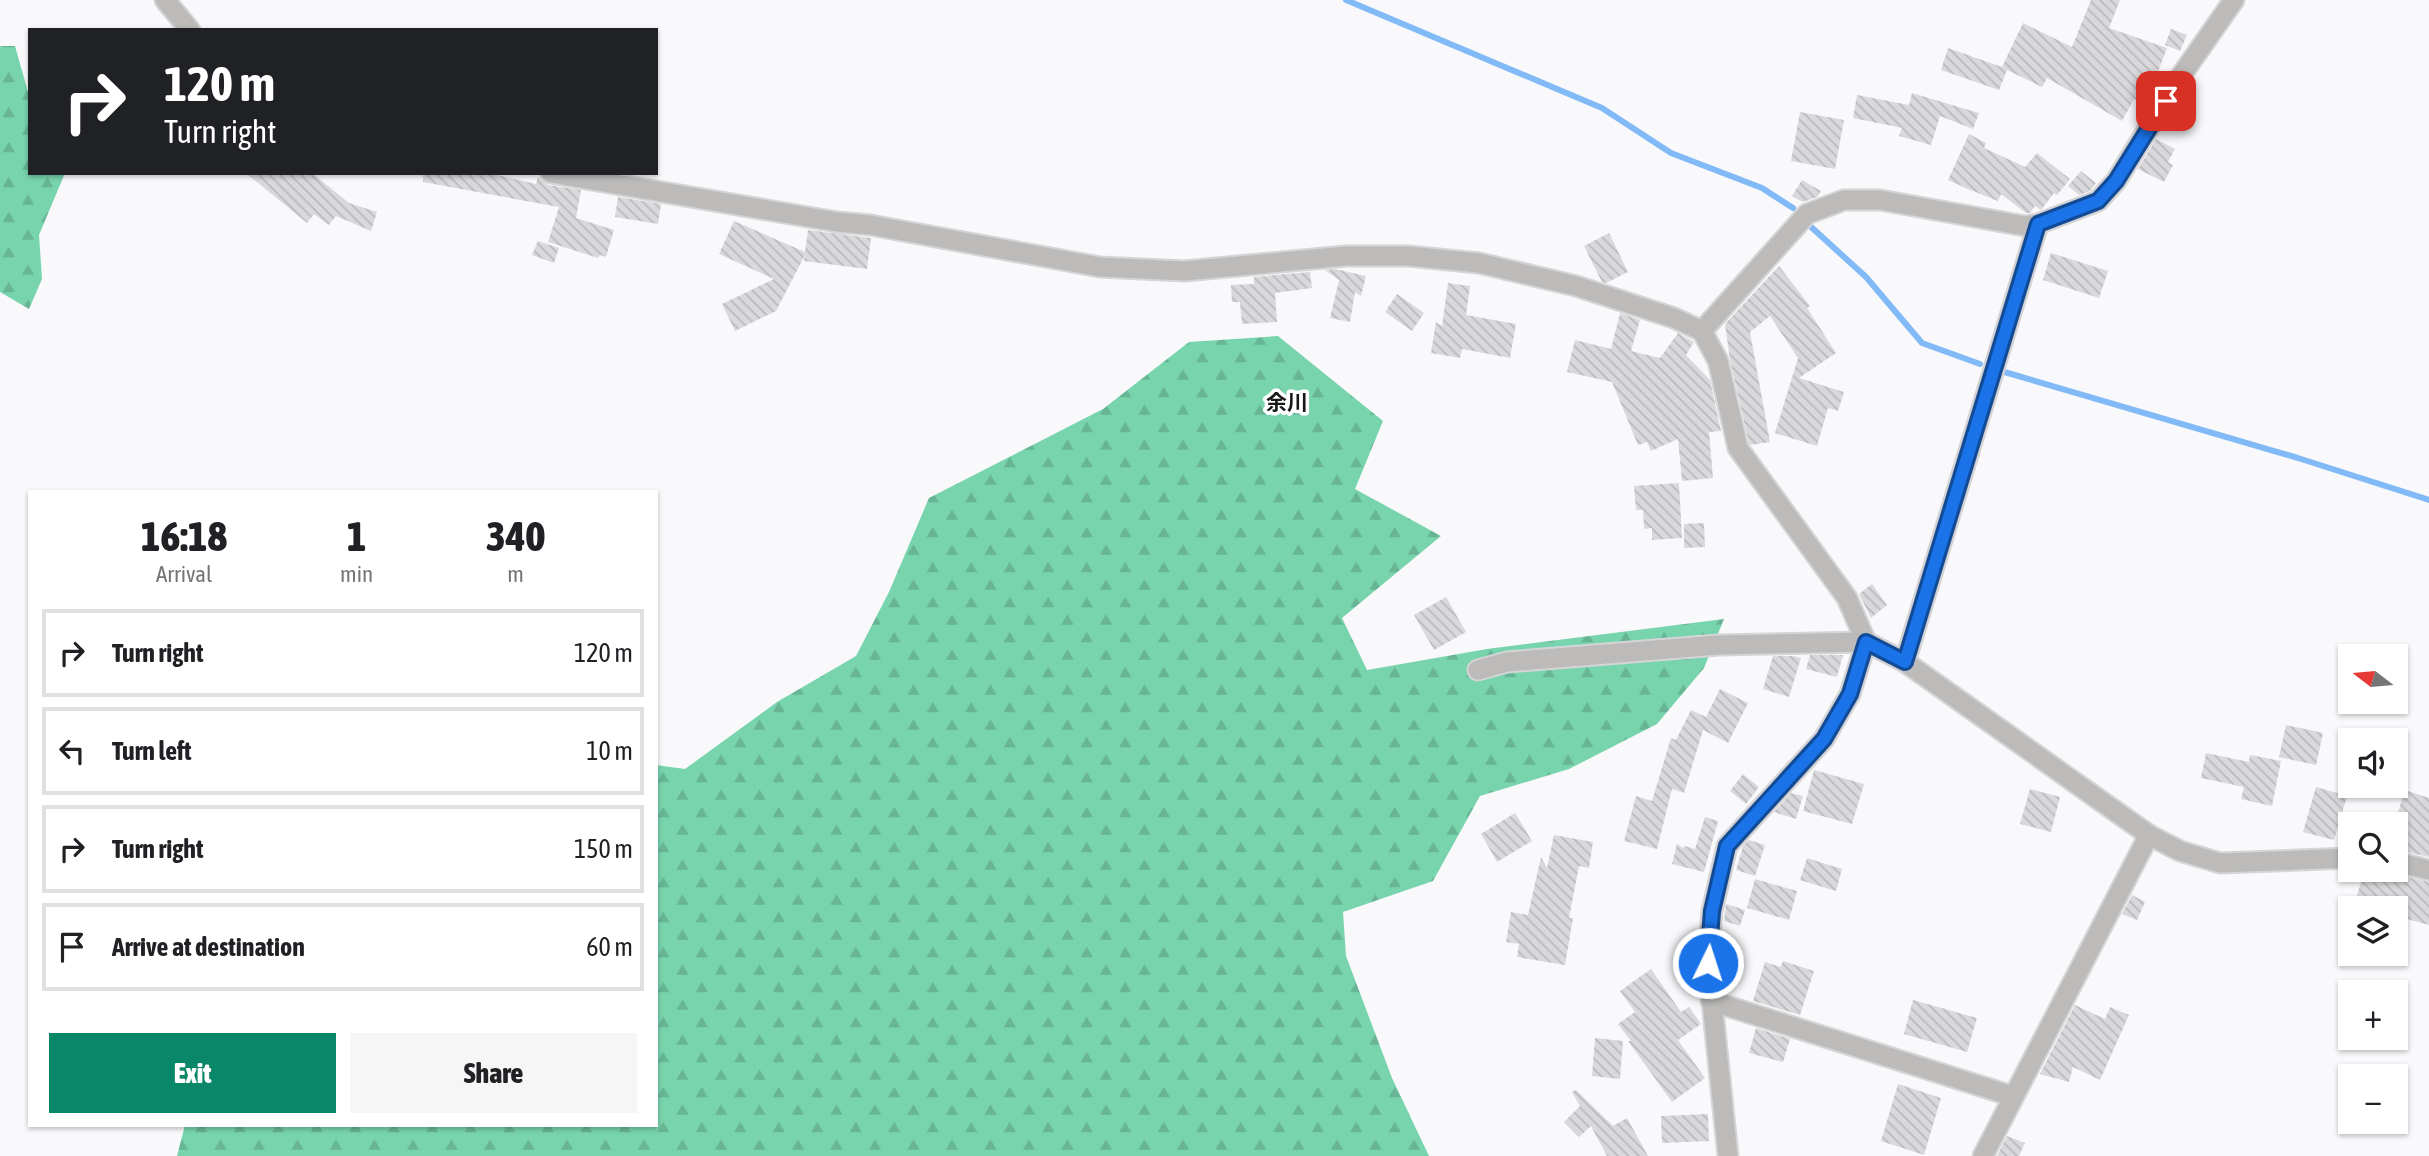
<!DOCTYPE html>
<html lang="en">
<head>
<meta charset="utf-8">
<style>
	:root { --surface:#fff; --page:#f6f6f6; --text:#202124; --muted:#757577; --line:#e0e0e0; --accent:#0a8769 }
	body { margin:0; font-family:"Asap Condensed","Noto Sans JP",sans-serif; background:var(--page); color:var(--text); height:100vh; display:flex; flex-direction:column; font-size:26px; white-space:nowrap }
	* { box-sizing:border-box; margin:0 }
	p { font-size:23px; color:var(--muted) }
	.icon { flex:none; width:38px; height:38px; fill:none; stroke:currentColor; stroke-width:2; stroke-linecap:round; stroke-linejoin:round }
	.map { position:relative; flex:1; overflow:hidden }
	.drawer { position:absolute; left:28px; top:490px; width:630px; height:637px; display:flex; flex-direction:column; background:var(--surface); border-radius:0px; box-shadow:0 2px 5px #0004 }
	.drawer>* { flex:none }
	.banner { position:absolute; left:28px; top:28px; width:630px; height:147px; border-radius:0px; box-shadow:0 2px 5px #0004; background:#202124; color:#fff; overflow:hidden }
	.needle { width:46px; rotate:286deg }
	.tools { position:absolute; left:2338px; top:644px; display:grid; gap:14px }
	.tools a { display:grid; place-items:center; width:70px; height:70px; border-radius:0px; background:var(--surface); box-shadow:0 2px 5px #0004; font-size:35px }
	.pin { position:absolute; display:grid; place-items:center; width:60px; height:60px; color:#fff; margin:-30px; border-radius:14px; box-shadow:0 4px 10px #0006 }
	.me { position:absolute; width:77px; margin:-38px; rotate:4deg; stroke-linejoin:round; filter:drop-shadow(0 0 5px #0008) }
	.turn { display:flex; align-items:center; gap:24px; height:147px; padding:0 21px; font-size:32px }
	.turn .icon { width:91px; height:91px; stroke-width:2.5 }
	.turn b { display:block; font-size:49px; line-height:60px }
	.eta { display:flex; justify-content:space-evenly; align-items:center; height:119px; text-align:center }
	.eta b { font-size:42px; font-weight:800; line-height:49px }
	.cta { display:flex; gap:14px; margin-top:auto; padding:14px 21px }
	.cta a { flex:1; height:80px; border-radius:0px; background:var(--accent); color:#fff; font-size:28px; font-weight:800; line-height:80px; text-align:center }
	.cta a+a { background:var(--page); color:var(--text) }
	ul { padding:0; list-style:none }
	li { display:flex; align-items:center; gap:21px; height:88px; margin:0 14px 10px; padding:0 7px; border:4px solid var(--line); border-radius:0px }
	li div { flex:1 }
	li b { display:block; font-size:26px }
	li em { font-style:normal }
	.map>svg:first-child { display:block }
	.forest { fill:url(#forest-firs) }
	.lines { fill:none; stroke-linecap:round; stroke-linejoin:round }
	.stream { stroke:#81baf6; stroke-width:6 }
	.building { fill:url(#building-back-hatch) }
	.minor-casing { stroke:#d5d5d8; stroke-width:23 }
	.minor { stroke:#bcbbba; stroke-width:19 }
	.route-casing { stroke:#114b97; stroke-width:18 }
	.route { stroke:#1a73e8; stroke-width:12 }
	.labels { text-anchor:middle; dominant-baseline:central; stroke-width:7; stroke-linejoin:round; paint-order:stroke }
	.neighbourhood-label { font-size:21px; font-weight:bold; fill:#181819; stroke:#fff }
</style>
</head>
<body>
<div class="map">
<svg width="2429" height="1156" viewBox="0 0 2429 1156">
	<defs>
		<pattern id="forest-firs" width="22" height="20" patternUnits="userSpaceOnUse" patternTransform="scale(1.75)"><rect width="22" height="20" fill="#78d4ad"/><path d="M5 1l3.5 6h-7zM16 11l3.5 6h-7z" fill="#67b594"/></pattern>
		<pattern id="building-back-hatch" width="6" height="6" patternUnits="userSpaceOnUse" patternTransform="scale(1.75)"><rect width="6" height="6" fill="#d9d9dc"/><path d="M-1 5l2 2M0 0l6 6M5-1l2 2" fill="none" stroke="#bababc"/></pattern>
	</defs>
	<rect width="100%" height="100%" fill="#f9f9fc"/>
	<!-- forest -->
	<g class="forest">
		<polygon points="0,46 15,46 30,99 30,173 65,173 39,235 42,279 29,309 0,292"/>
		<polygon points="1278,336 1383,421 1355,489 1441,536 1342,618 1367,670 1487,649 1724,619 1704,668 1657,724 1569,769 1480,796 1433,881 1343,912 1346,956 1392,1078 1429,1156 177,1156 185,1125 656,1125 656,765 685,769 777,702 856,656 889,592 929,498 1103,409 1189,342"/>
	</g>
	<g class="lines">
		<!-- stream -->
		<g class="stream">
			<polyline points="1346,0 1602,108 1671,153 1762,188 1793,208"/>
			<polyline points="1809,225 1866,277 1922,343 1980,364"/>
			<polyline points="2001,371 2298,458 2429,500"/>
		</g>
	</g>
	<!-- building -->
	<g class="building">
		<polygon points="2091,0 2120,0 2109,28 2167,48 2153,85 2159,88 2148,106 2134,99 2122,121 2047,78 2042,87 2007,70 1999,90 1941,70 1948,48 2002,67 2023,23 2072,47"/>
		<polygon points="2171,29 2187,35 2180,51 2165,45"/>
		<polygon points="1912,93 1979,113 1973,129 1940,116 1931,145 1899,136 1902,128 1853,118 1857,95 1909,105"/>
		<polygon points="1800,112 1844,120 1835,169 1791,161"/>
		<polygon points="1969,134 1986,143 1984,148 2025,167 2037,153 2070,179 2057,195 2054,193 2041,210 2035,206 2030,213 2026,213 2001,194 1998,201 1968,189 1948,180"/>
		<polygon points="2156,139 2175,149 2168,162 2173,165 2164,182 2138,169"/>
		<polygon points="2081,171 2096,183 2090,191 2079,195 2068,186"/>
		<polygon points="246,173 312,173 349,203 377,212 371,231 336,216 329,225 314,214 307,223"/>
		<polygon points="423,173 488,173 536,184 538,177 548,185 581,190 576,218 614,230 606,257 600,255 598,258 548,242 559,207 423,182"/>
		<polygon points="1802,180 1821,191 1817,197 1803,202 1792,196"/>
		<polygon points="618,197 661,204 658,224 615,217"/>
		<polygon points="734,221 805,252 808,230 871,238 867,269 804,261 805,255 776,311 735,331 722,304 774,279 719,254"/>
		<polygon points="1609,233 1628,272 1606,283 1602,282 1584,246"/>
		<polygon points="538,241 559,248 554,263 532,255"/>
		<polygon points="2051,253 2108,271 2099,298 2043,280"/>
		<polygon points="1779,266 1810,306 1807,308 1836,353 1799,378 1844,392 1838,411 1828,408 1817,446 1775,433 1798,358 1770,316 1750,332 1770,442 1751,445 1749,443 1730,360 1725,324"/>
		<polygon points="1335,269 1366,276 1361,296 1355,292 1350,322 1330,318 1339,280 1325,270"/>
		<polygon points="1310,272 1312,288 1275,293 1277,322 1242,324 1240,302 1232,302 1231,285 1254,284 1254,277"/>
		<polygon points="1448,283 1470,286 1466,315 1516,324 1510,358 1462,349 1460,358 1431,353 1436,322 1442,326"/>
		<polygon points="1397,294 1424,313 1412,331 1385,312"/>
		<polygon points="1620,313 1640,320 1631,351 1660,358 1678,333 1694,342 1686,355 1710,380 1721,431 1709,432 1713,478 1682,481 1678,439 1651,451 1647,442 1638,445 1612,382 1567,372 1575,340 1611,349"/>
		<polygon points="1679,483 1682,538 1652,540 1652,528 1644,529 1643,510 1636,510 1634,486"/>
		<polygon points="1704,523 1705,547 1684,548 1684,524"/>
		<polygon points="1872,584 1887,605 1871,618 1859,594"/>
		<polygon points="1446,597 1466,632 1434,650 1414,615"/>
		<polygon points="1810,655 1843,655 1837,677 1806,669"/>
		<polygon points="1773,656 1794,656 1801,658 1789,697 1763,689"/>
		<polygon points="1720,689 1748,703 1728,743 1703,730 1684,793 1672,789 1657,849 1624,841 1636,796 1652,801 1671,738 1676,740 1691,710 1706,717"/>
		<polygon points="2286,725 2323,733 2316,765 2279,757"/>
		<polygon points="2206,753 2249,762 2250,755 2281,761 2272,806 2241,799 2244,787 2201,778"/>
		<polygon points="1814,770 1864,784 1852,824 1803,811"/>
		<polygon points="1743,774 1759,787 1746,804 1730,791"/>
		<polygon points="2316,787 2347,796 2334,840 2303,832"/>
		<polygon points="2030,789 2060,797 2051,832 2020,824"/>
		<polygon points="2405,790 2429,798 2429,857 2402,851 2404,844 2396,842 2396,819"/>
		<polygon points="1791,793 1803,796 1796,819 1774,812"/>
		<polygon points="1515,813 1532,841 1497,862 1481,834"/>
		<polygon points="1705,817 1718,821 1704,872 1672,864 1677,844 1683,848 1685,846 1695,849"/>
		<polygon points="1554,835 1593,842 1589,868 1579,866 1569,918 1573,918 1565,965 1517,957 1519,944 1506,942 1511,912 1528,915 1541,857 1547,868"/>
		<polygon points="1749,840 1765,845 1755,876 1736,870 1743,846"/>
		<polygon points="1807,858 1842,869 1836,891 1800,880"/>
		<polygon points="2364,873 2392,881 2394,874 2429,882 2429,925 2396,916 2396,908 2353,908"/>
		<polygon points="1755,879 1797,891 1789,920 1747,908"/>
		<polygon points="2132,895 2145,902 2137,920 2122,914"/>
		<polygon points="1726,904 1745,910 1740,926 1724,921"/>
		<polygon points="1783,961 1814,971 1800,1015 1753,1001 1765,962 1781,967"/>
		<polygon points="1651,969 1681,1012 1689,1007 1701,1024 1678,1040 1705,1078 1672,1102 1628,1041 1631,1041 1618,1024 1635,1012 1620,991"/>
		<polygon points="1913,1000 1977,1018 1967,1052 1904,1034"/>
		<polygon points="2075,1005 2105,1019 2110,1007 2129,1015 2100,1080 2073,1067 2069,1082 2040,1074"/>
		<polygon points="1756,1028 1790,1039 1783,1062 1749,1053"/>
		<polygon points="1595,1038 1623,1041 1620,1079 1592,1076"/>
		<polygon points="1898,1084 1941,1098 1924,1155 1881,1141"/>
		<polygon points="1576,1090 1613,1126 1627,1118 1648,1156 1607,1156 1591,1126 1579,1137 1564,1122 1580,1106 1572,1092"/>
		<polygon points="1708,1114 1709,1141 1662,1143 1661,1116"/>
		<polygon points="2007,1136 2025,1143 2019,1156 1997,1156"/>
	</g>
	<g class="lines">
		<defs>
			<g id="minor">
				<polyline points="165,0 190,30"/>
				<polyline points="551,173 837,222 870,225 1100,267 1184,271 1346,256 1408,256 1479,263 1576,286 1674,318 1702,331 1718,361 1738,448 1847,598 1866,642 1850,694 1824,739 1727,846 1712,911 1708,963 1728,1156"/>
				<polyline points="1702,331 1807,214 1844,200 1880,200 2025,226 2038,224 2098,201 2116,181 2178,80 2234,0"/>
				<polyline points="1905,662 2038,224"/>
				<polyline points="1478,670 1507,662 1718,645 1866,642 1905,662 2149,835 2180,851 2220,863 2350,858"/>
				<polyline points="2396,862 2429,870"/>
				<polyline points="1711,1001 2012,1096"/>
				<polyline points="1983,1156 2149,835"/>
			</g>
		</defs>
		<!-- minor casing -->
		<use href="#minor" class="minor-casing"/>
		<!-- minor -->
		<use href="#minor" class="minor"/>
	</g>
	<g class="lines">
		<defs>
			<polyline id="route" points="1708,963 1712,911 1727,846 1824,739 1850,694 1866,642 1905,662 2038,224 2098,201 2116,181 2166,101"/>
		</defs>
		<!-- route casing -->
		<use href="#route" class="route-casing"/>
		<!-- route -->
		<use href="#route" class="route"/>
	</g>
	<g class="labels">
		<!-- neighbourhood labels -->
		<g class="neighbourhood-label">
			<text x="1287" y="402">余川</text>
		</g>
	</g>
</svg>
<div class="tools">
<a><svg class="needle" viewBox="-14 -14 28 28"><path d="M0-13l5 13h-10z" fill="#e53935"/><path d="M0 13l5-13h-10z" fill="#757577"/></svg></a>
<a><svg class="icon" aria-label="sound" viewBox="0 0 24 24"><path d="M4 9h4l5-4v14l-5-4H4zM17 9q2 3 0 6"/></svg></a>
<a><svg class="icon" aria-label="search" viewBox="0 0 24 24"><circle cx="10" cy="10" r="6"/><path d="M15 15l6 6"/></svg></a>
<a><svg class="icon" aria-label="layers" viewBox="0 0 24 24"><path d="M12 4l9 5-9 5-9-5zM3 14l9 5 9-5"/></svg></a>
<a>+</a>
<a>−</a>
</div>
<div class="pin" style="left:2166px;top:101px;background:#d93025"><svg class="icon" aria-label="arrive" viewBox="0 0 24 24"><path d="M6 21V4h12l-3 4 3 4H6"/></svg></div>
<svg class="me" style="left:1708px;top:963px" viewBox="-20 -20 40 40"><circle r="17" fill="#1a73e8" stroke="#fff" stroke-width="3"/><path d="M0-11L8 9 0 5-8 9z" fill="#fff"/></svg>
<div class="banner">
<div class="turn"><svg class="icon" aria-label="right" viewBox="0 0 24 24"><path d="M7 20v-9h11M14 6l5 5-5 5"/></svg><div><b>120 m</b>Turn right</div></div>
</div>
<section class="drawer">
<div class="eta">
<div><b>16:18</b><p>Arrival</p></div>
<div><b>1</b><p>min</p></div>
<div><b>340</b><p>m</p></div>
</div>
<ul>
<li><svg class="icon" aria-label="right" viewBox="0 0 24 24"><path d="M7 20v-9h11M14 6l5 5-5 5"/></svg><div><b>Turn right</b></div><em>120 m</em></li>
<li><svg class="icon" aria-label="left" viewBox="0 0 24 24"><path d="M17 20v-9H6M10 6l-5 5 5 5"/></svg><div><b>Turn left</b></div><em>10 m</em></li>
<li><svg class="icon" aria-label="right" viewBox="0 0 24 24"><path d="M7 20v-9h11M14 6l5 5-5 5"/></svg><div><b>Turn right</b></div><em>150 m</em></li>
<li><svg class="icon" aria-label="arrive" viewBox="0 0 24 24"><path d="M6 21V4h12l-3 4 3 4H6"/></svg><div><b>Arrive at destination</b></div><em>60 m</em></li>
</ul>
<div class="cta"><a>Exit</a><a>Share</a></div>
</section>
</div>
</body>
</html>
